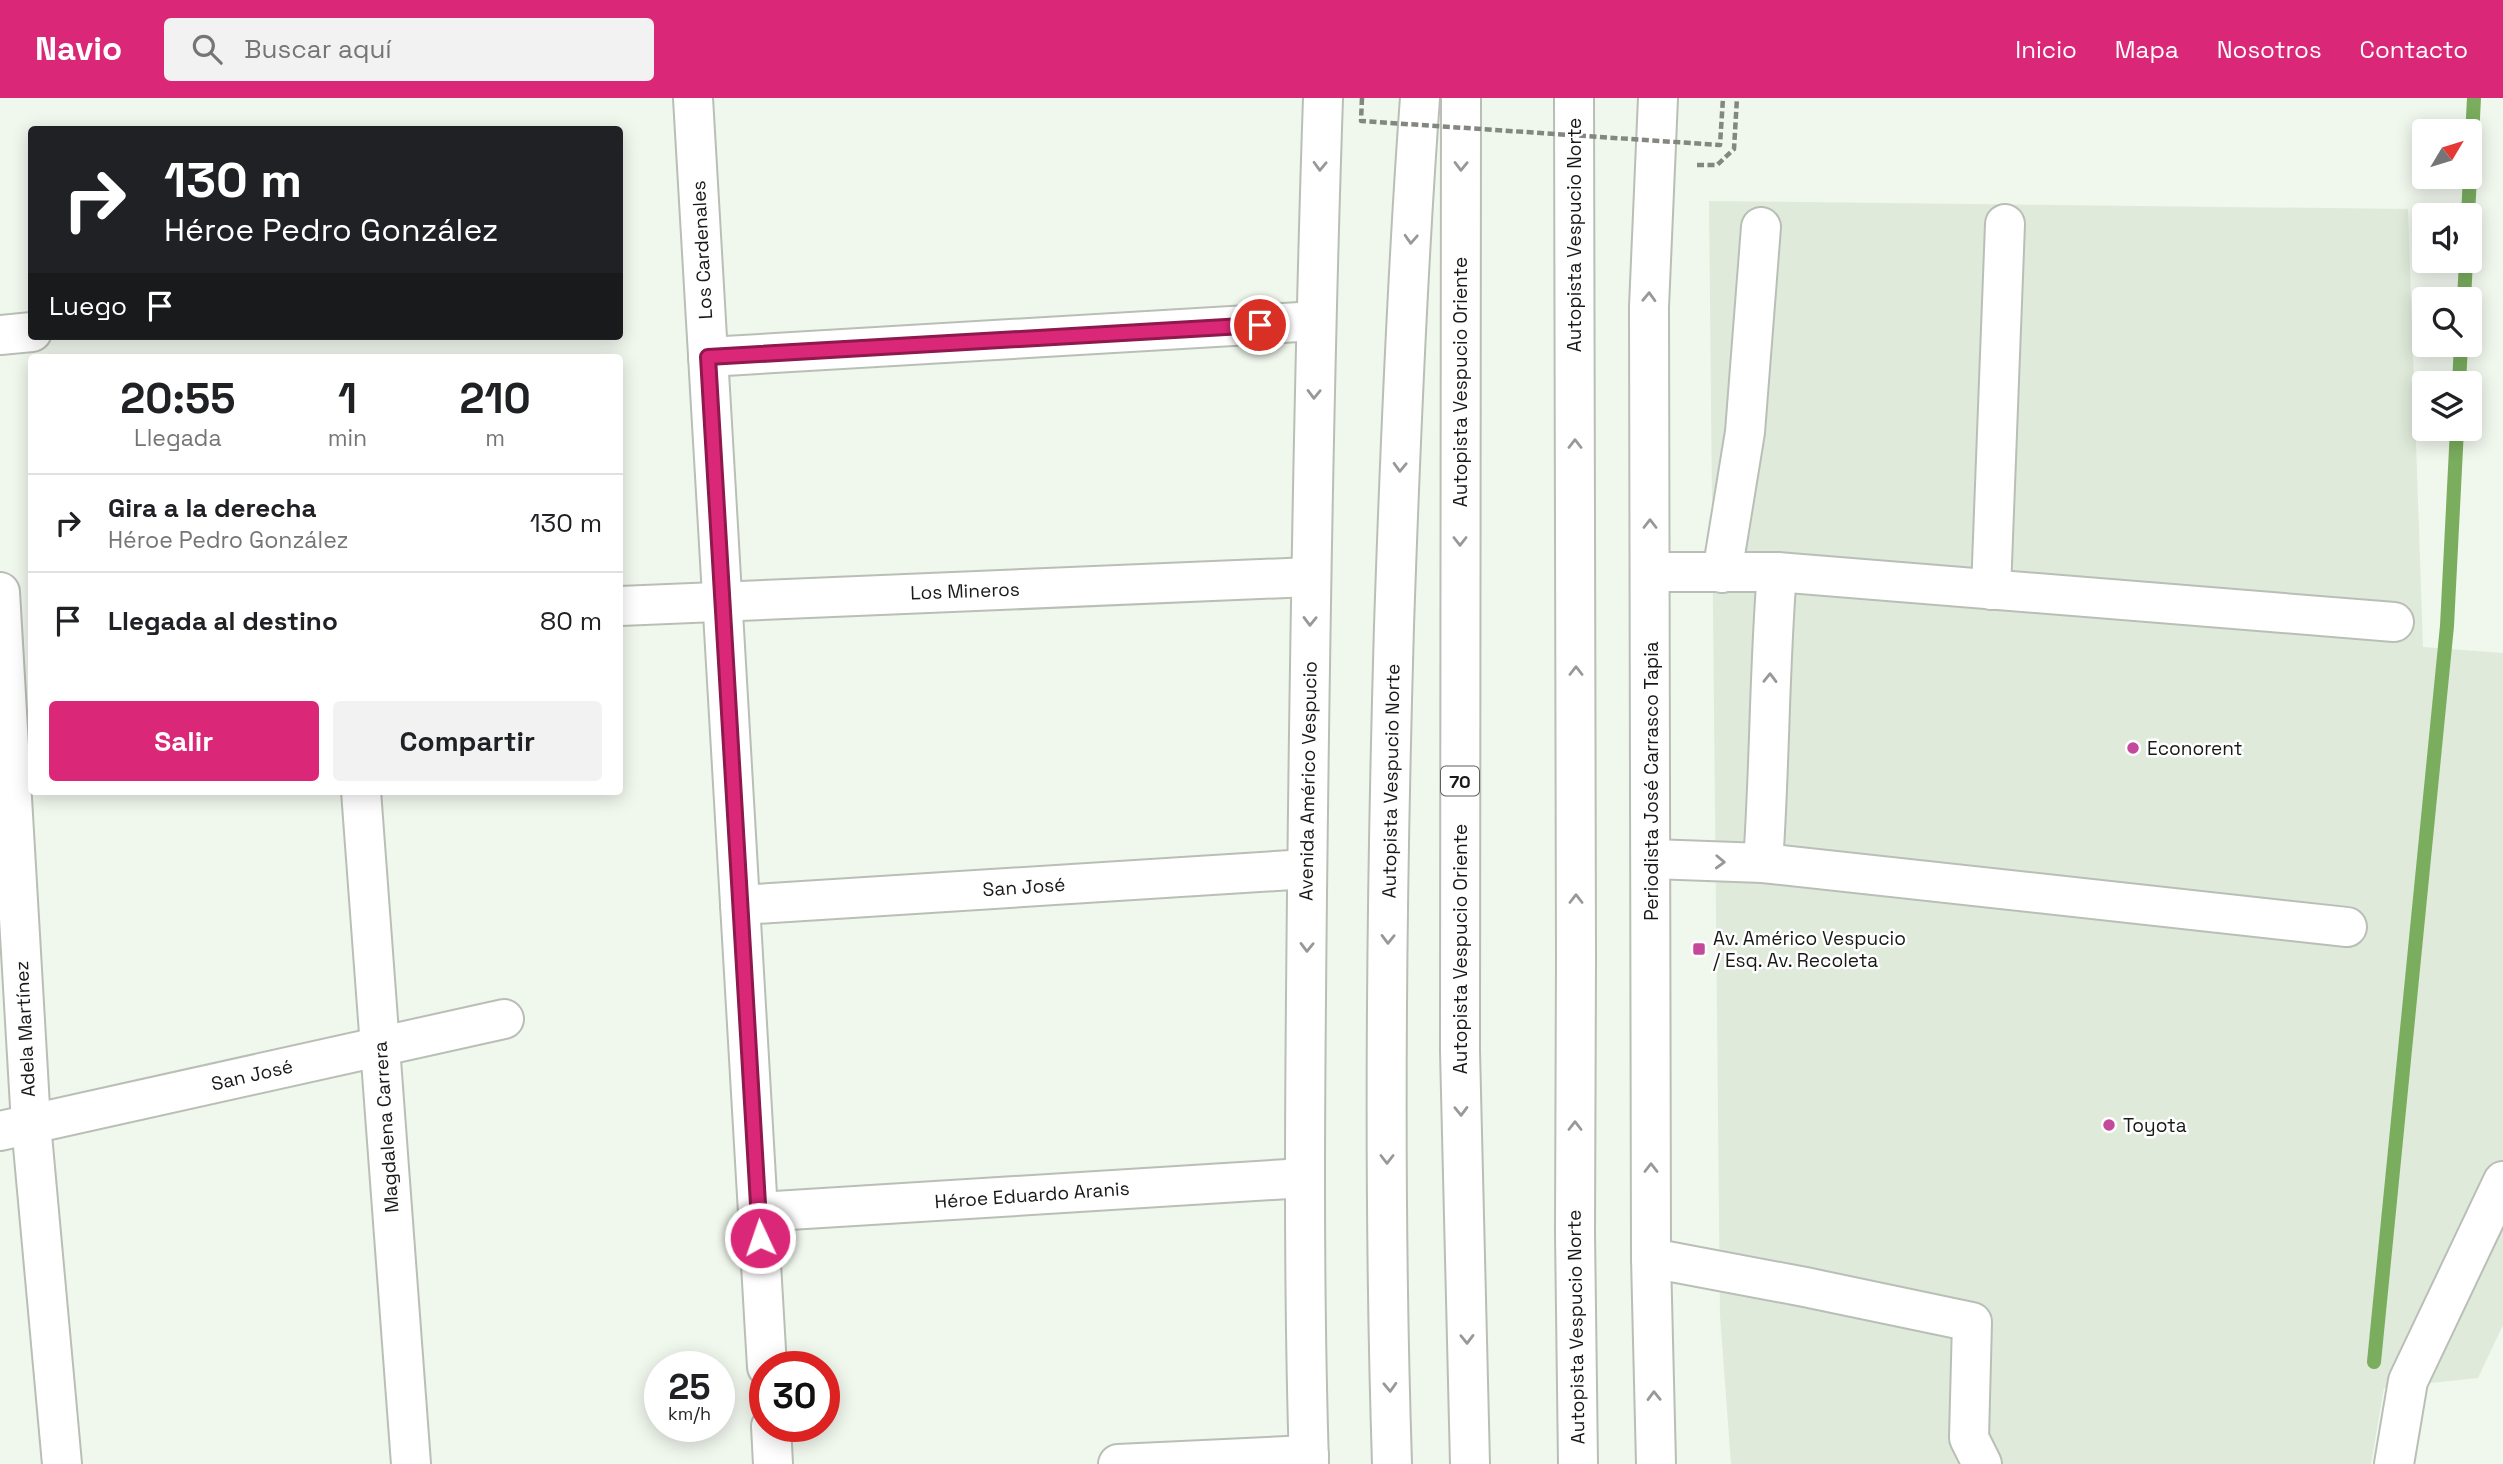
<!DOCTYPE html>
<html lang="es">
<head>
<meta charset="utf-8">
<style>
	:root { --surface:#fff; --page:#f2f2f2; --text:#202124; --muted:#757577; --line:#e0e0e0; --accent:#db2777 }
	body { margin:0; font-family:"Space Grotesk",sans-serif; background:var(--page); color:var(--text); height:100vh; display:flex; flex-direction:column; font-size:26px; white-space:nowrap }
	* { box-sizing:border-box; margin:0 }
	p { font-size:23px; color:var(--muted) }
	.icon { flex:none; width:38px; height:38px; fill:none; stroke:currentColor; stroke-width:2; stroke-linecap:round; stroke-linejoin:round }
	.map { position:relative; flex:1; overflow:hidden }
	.drawer { position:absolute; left:28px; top:256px; width:595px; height:441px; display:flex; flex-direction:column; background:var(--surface); border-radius:7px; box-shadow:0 4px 18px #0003 }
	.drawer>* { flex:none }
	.guide { position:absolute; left:28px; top:28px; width:595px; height:214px; border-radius:7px; box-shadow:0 4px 18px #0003; background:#202124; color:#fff; overflow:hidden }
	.needle { width:46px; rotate:52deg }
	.buttons { position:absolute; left:2412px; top:21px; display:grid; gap:14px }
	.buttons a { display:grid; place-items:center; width:70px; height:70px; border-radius:7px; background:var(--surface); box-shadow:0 4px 18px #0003; font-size:35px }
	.speed { position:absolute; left:644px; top:1253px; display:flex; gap:14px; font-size:35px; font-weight:700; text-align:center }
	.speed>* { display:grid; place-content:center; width:91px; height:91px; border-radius:50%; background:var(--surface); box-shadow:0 4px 18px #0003; line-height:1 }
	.speed small { font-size:18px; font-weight:400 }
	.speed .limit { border:10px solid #d22; background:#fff; color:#111 }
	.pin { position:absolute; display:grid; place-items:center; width:60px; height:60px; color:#fff; margin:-30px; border:4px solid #fff; border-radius:50%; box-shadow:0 2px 7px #0007 }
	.me { position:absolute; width:77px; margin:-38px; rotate:357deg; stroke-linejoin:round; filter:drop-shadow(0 0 5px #0008) }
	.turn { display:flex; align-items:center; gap:24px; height:147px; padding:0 21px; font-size:32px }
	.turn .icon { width:91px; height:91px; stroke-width:2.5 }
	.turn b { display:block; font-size:49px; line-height:60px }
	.then { display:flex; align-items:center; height:66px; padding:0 21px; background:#0003; gap:14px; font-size:26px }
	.eta { display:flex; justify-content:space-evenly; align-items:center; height:119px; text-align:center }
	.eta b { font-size:42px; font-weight:800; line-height:49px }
	.action { display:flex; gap:14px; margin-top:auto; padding:14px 21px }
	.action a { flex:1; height:80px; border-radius:7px; background:var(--accent); color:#fff; font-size:28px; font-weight:800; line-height:80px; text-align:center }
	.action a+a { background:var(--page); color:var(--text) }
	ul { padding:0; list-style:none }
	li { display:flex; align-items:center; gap:21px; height:98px; padding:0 21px; border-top:2px solid var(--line) }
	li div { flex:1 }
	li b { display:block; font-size:26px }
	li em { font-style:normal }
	header { display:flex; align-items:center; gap:42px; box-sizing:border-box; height:98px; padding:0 35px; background:var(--accent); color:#fff }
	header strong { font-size:33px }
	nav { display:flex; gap:38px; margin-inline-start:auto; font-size:24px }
	.search { width:490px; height:63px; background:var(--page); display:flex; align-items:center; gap:18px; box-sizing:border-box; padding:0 24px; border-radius:7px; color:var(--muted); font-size:26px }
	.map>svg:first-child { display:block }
	.built { fill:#dfeada }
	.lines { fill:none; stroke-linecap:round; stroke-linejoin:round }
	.stream { stroke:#7aad5e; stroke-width:14 }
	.minor-casing { stroke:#b9bfb6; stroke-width:42 }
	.major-casing { stroke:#b9bfb6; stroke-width:42 }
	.highway-casing { stroke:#b9bfb6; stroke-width:42 }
	.path { stroke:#828780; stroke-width:4.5; stroke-dasharray:7 3.5; stroke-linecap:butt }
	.minor { stroke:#fff; stroke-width:38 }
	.major { stroke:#fff; stroke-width:38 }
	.highway { stroke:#fff; stroke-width:38 }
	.path-bridge { stroke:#828780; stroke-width:4.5; stroke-dasharray:7 3.5; stroke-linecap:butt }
	.oneway { stroke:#979897 }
	.route-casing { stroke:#8e194d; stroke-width:18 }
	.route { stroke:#db2777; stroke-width:12 }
	.poi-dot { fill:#c4499b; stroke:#fff; stroke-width:2.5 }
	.labels { text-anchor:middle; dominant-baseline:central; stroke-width:5; stroke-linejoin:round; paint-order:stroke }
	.shield { fill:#fff; stroke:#5d5f5d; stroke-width:2 }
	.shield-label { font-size:18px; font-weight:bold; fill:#181a17 }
	.street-label { font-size:19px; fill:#181a17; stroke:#fff }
	.poi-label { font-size:19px; fill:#181a17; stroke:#fff; text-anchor:start }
</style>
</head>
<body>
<header>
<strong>Navio</strong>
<div class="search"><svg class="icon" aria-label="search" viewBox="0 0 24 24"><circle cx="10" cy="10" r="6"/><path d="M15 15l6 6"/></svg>Buscar aquí</div>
<nav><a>Inicio</a><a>Mapa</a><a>Nosotros</a><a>Contacto</a></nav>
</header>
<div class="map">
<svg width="2503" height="1366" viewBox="0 0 2503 1366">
	<rect width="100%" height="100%" fill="#f0f7ed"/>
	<!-- built -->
	<polygon class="built" points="1709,103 2408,111 2423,549 2503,555 2503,1227 2478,1280 2384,1290 2371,1366 1731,1366 1720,1217"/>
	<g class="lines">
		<!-- stream -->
		<g class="stream">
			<polyline points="2468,117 2474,0"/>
			<polyline points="2464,201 2466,163"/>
			<polyline points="2459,285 2461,247"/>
			<polyline points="2374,1264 2447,528 2457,331"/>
		</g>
		<defs>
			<g id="minor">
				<polyline points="693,0 767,1269"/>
				<polyline points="0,237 32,234"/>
				<polyline points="708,259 1316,223"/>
				<path d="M1651,474H1777C1769,571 1770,668 1763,765L1652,761"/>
				<polyline points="1777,474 2394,524"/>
				<polyline points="1722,475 1745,334 1761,129"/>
				<polyline points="1991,492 2005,126"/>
				<polyline points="0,494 31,1026 62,1366"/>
				<polyline points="620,508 1310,479"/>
				<polyline points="361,693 411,1366"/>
				<polyline points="1763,765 2347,829"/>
				<polyline points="740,807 1307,771"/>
				<polyline points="0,1033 504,921"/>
				<polyline points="759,1114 1304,1080"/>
				<polyline points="1651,1160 1805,1189 1972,1224 1969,1340 1982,1366"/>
				<polyline points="771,1328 773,1366"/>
				<polyline points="1118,1366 1309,1357"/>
				<polyline points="2394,1366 2408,1283 2503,1083"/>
			</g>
			<g id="major">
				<path d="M1309,1366C1303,1176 1305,986 1307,796C1310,531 1314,265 1323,0"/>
				<polyline points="1656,1366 1651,1160 1649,209 1658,0"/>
			</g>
			<g id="highway">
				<polyline points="1461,0 1460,953 1470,1366"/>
				<polyline points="1574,0 1576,860 1575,1135 1578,1366"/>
				<path d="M1392,1366C1383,1087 1386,807 1394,528C1400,352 1407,176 1420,0"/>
			</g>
		</defs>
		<!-- minor casing -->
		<use href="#minor" class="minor-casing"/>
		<!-- major casing -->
		<use href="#major" class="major-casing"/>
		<!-- highway casing -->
		<use href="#highway" class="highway-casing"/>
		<!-- path -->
		<polyline class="path" points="1697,67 1717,67 1734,51 1737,0"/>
		<!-- minor -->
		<use href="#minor" class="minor"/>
		<!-- major -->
		<use href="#major" class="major"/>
		<!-- highway -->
		<use href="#highway" class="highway"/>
		<!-- path-bridge -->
		<polyline class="path-bridge" points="1362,0 1361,23 1720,47 1723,0"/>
	</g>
	<!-- one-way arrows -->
	<defs><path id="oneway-chevron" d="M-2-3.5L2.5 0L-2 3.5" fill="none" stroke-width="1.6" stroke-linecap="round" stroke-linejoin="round" transform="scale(1.75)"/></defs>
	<g class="oneway">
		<use href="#oneway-chevron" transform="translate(1320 68) rotate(92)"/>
		<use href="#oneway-chevron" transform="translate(1461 68) rotate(91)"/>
		<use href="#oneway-chevron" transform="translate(1411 141) rotate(93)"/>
		<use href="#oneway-chevron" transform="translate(1649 199) rotate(-88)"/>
		<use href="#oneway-chevron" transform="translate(1314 296) rotate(91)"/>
		<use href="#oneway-chevron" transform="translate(1575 346) rotate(-90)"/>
		<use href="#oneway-chevron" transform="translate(1400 369) rotate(92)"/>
		<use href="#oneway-chevron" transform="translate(1650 426) rotate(-90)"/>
		<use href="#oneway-chevron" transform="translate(1460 443) rotate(90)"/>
		<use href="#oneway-chevron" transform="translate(1310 523) rotate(91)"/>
		<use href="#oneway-chevron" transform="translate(1576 573) rotate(-90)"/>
		<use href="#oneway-chevron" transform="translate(1770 580) rotate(-89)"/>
		<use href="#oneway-chevron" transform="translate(1720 764) rotate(2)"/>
		<use href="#oneway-chevron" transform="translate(1576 801) rotate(-90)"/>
		<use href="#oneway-chevron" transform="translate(1388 841) rotate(91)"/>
		<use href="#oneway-chevron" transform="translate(1307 849) rotate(91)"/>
		<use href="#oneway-chevron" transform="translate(1461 1013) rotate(89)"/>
		<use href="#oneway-chevron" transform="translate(1575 1028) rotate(-90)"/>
		<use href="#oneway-chevron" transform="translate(1387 1061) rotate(90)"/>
		<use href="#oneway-chevron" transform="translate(1651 1070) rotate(-90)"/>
		<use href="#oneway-chevron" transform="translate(1467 1241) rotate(89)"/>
		<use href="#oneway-chevron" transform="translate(1390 1289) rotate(88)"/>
		<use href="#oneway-chevron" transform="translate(1654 1298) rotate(-91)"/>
	</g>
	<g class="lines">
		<defs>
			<polyline id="route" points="760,1140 708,259 1260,227"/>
		</defs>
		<!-- route casing -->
		<use href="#route" class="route-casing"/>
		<!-- route -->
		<use href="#route" class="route"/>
	</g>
	<!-- markers -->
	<g class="poi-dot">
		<circle cx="2133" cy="650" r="7"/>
		<rect x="1692" y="844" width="14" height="14" rx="3.5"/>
		<circle cx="2109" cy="1027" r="7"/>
	</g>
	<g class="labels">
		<!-- shield labels -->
		<rect class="shield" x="1441" y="668.5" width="38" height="29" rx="5"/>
		<g class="shield-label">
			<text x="1460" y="683">70</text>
		</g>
		<!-- street labels -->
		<g class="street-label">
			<text transform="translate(1574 137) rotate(-90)">Autopista Vespucio Norte</text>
			<text transform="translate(702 152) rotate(-93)">Los Cardenales</text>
			<text transform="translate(1460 284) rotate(-90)">Autopista Vespucio Oriente</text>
			<text transform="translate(965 493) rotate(-2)">Los Mineros</text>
			<text transform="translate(1308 683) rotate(-89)">Avenida Américo Vespucio</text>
			<text transform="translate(1391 683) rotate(-89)">Autopista Vespucio Norte</text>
			<text transform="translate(1651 683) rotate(-90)">Periodista José Carrasco Tapia</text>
			<text transform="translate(1024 789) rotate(-4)">San José</text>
			<text transform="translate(1460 851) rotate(-90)">Autopista Vespucio Oriente</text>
			<text transform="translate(25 931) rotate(-93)">Adela Martínez</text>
			<text transform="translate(252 977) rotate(-13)">San José</text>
			<text transform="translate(386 1029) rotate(-94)">Magdalena Carrera</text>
			<text transform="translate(1032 1097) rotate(-4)">Héroe Eduardo Aranis</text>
			<text transform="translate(1576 1229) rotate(-91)">Autopista Vespucio Norte</text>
		</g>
		<!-- poi labels -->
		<g class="poi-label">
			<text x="2147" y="650">Econorent</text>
			<text x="1713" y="840">Av. Américo Vespucio<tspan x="1713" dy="22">/ Esq. Av. Recoleta</tspan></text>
			<text x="2123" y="1027">Toyota</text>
		</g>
	</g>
</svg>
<div class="buttons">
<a><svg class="needle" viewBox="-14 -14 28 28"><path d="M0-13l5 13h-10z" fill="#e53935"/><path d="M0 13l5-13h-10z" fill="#757577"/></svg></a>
<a><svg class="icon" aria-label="sound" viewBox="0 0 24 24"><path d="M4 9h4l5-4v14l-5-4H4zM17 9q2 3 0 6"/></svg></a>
<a><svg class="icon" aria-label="search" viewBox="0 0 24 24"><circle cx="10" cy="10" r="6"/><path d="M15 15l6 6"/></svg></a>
<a><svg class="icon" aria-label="layers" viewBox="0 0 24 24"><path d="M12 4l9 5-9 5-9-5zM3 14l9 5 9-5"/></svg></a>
</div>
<div class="speed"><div>25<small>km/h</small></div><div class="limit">30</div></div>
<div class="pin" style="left:1260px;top:227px;background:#d93025"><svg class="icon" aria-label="arrive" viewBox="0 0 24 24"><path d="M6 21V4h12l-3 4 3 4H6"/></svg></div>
<svg class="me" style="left:760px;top:1140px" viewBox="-20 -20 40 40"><circle r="17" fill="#db2777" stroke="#fff" stroke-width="3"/><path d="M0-11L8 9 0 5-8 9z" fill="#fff"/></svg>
<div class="guide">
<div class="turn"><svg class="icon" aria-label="right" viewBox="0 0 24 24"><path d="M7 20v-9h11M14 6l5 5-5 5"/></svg><div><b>130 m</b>Héroe Pedro González</div></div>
<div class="then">Luego<svg class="icon" aria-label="arrive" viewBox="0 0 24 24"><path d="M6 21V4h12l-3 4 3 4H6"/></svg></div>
</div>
<section class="drawer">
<div class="eta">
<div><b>20:55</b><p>Llegada</p></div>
<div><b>1</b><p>min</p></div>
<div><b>210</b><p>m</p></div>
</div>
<ul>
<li><svg class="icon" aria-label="right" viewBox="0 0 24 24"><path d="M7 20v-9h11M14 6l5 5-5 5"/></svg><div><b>Gira a la derecha</b><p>Héroe Pedro González</p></div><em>130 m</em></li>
<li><svg class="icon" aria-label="arrive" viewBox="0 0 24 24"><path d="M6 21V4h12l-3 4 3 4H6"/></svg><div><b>Llegada al destino</b></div><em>80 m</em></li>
</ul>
<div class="action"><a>Salir</a><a>Compartir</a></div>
</section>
</div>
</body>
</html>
